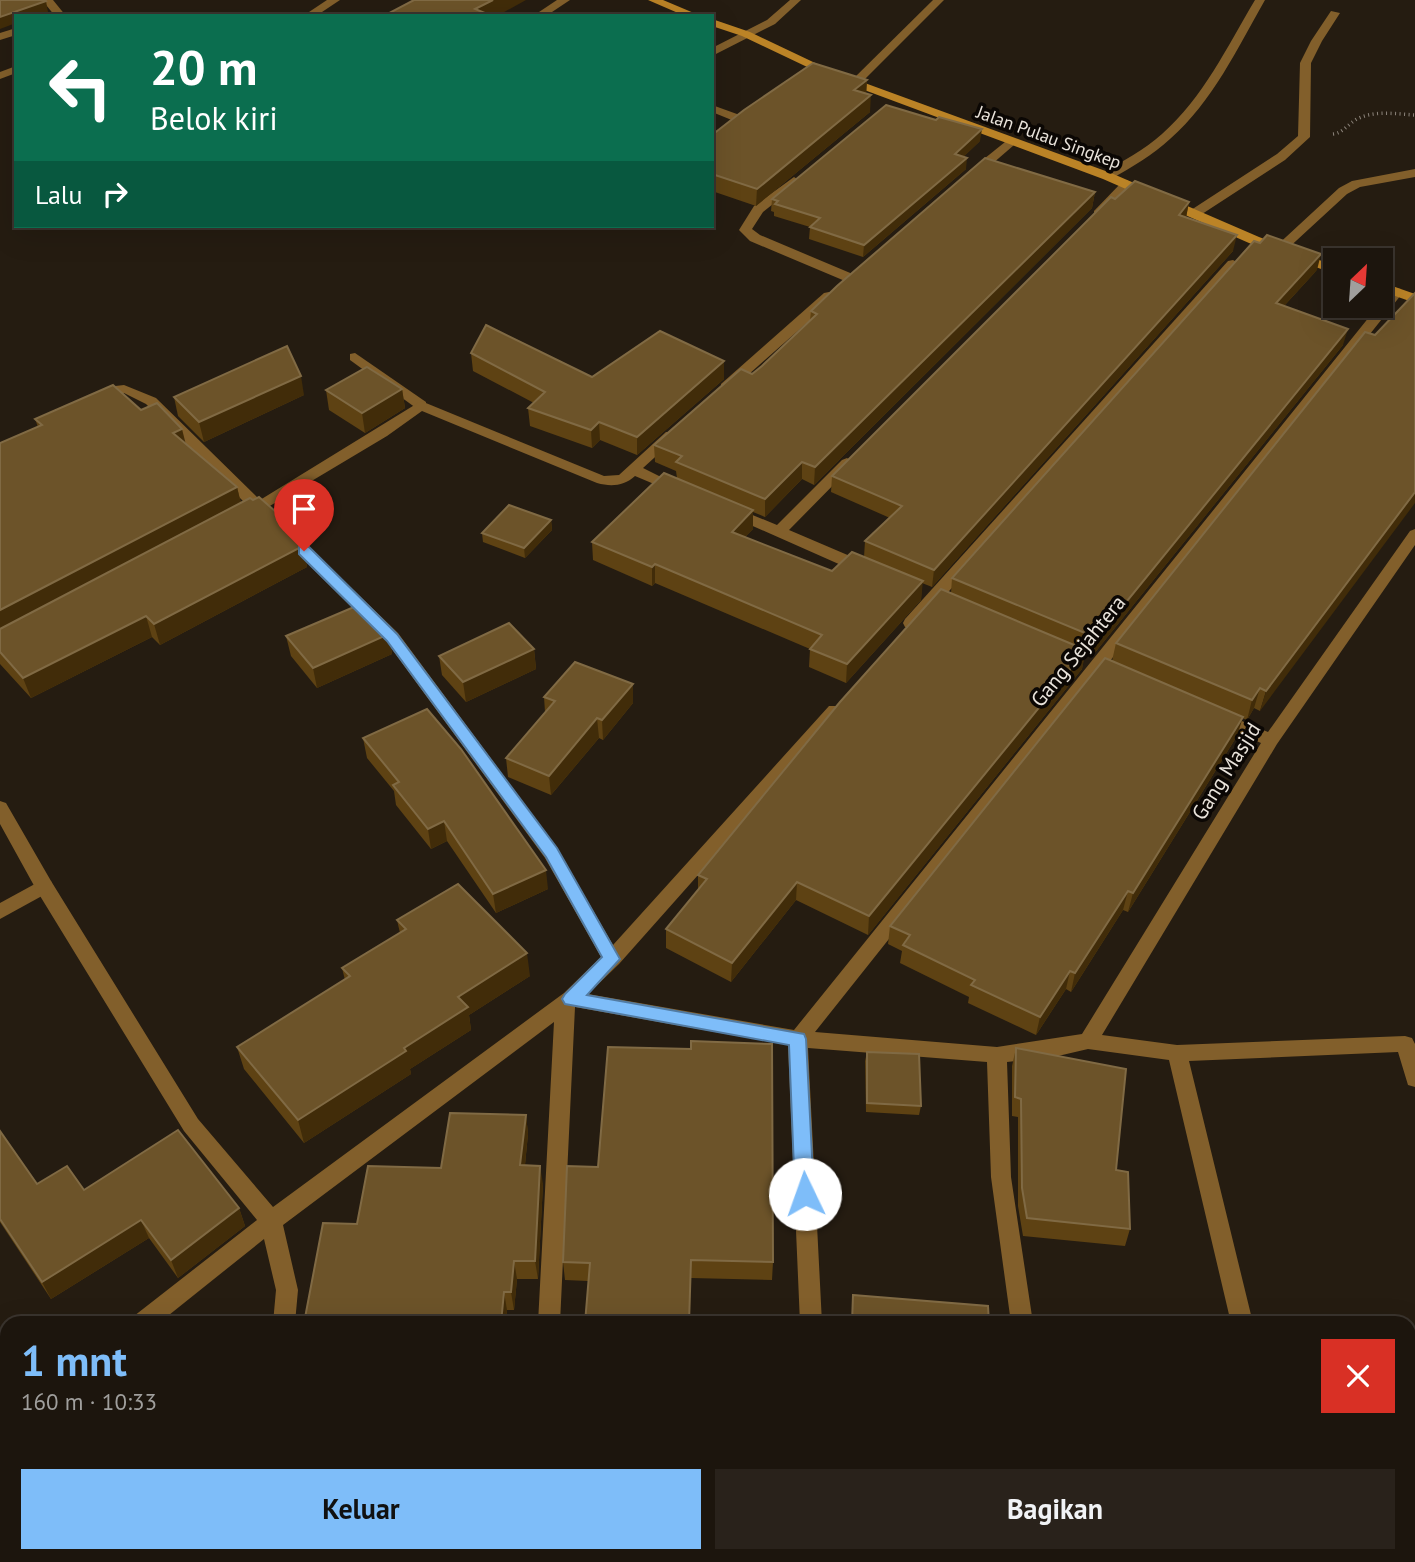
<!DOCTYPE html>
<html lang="id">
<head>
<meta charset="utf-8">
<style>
	:root { --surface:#1c150d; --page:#29221b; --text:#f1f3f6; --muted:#a09f9d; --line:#3a342e; --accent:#7ebdf9 }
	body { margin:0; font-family:"PT Sans",sans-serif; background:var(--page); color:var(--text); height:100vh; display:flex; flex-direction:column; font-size:26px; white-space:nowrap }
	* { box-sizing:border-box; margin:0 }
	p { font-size:23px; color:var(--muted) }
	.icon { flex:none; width:38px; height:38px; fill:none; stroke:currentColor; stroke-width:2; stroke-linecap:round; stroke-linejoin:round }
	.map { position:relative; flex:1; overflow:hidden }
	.details { position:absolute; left:0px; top:1316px; width:1416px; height:247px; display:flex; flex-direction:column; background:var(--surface); border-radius:21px 21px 0 0; box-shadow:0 7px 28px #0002,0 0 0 2px var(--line) }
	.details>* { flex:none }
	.top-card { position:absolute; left:14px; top:14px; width:700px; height:214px; border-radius:0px; box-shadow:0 7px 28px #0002,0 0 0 2px var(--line); background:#0b6e4f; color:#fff; overflow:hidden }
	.needle { width:46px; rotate:25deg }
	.buttons { position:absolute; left:1323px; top:248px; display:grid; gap:14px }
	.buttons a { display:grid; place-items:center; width:70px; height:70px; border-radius:0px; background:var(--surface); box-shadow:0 7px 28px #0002,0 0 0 2px var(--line); font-size:35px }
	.pin { position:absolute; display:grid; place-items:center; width:60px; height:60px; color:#fff; margin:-72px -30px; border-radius:50% 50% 50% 0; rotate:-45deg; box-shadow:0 0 7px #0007 }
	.pin .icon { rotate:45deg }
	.me { position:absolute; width:77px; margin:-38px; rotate:357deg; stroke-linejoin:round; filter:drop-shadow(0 0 5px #0008) }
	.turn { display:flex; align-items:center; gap:24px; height:147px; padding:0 21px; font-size:32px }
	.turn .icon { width:91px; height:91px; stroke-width:2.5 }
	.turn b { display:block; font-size:49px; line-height:60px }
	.then { display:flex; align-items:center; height:66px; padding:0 21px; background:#0003; gap:14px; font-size:26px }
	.round { display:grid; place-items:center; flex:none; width:74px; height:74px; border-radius:0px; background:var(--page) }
	.summary { display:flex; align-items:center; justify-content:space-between; height:119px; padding:0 21px }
	h1 { font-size:42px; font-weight:700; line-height:52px; color:var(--accent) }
	.button { display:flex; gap:14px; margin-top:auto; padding:14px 21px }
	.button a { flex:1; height:80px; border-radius:0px; background:var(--accent); color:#111; font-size:28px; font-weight:700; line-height:80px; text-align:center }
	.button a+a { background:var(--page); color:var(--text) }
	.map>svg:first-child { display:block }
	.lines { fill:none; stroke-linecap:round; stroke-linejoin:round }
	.path { stroke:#8b837a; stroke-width:3.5; stroke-dasharray:1 3.5; stroke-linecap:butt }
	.lane { fill:#825f2b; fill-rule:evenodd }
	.street { fill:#825f2b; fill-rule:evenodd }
	.secondary { fill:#bb8326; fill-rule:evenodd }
	.wall { fill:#5e4213 }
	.shaded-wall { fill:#412c09 }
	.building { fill:#6c5329; stroke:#806a44; stroke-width:2 }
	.route { fill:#7ebdf9; stroke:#527ba2; stroke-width:2 }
	.labels { text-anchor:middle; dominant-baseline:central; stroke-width:7; stroke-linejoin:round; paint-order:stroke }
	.far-street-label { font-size:18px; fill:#e9e3db; stroke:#0b0704 }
	.street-label { font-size:21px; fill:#e9e3db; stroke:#0b0704 }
</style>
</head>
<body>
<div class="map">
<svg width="1415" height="1562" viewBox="0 0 1415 1562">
	<rect width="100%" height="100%" fill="#251c11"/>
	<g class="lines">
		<!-- path -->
		<path class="path" d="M1333,134C1343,133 1348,124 1357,119C1375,110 1396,114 1415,115"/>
		<!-- lane -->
		<g class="lane">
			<polygon points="557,0 570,0 546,16 533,16"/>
			<polygon points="1331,11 1340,13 1322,41 1311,63 1310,137 1285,160 1199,216 1191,216 1191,210 1277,154 1298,136 1300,63 1311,41"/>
			<polygon points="355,353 426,402 426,408 416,408 350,360 350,354"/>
			<polygon points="44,879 51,881 53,886 51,891 0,919 0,903"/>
		</g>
		<!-- street -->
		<g class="street">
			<polygon points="42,0 53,0 66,16 55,16"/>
			<polygon points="327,0 340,0 316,16 303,16"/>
			<polygon points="790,0 801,0 775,24 712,56 712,48 767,20"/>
			<polygon points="933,0 944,0 858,86 850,86 850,82"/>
			<path d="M1255,0H1265C1237,49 1213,101 1170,139C1153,155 1132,167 1111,179H1103V173C1123,161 1144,150 1162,134C1203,98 1227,47 1255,0Z"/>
			<polygon points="16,28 16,35 0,40 0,33"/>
			<polygon points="16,66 16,73 0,79 0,72"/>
			<polygon points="712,105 748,118 750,121 744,125 712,112"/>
			<polygon points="1010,138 1014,139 1014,145 977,177 969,177 969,171"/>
			<polygon points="1415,169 1415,177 1360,187 1347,194 1284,252 1279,253 1273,249 1339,188 1352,181"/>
			<polygon points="794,177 800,181 798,184 763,212 752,229 760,235 855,275 855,281 845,281 750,241 739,230 754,206"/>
			<polygon points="1127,180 1133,184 1131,187 1102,217 1094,217 1094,211 1123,181"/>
			<polygon points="1233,260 1240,264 1238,267 917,627 905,627 903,623 905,619 1228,261"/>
			<path d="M1396,288L1401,289V295L815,1032L997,1047L1082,1034L1261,743L1213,722L1211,718L1213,714H1225L1268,732L1410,531L1415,529V545L1277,744L1102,1035L1177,1045L1405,1036L1412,1038L1415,1044V1087L1408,1085L1398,1052L1189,1061L1253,1323H1231L1169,1060L1088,1049L1058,1056L1007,1062L1011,1177L1033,1323H1011L991,1177L987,1062L808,1048L822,1323H800L788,1045L575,1007L560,1323H538L554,1022L283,1225L298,1290L295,1323H273L276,1290L264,1239L159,1323H131L134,1316L257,1220L184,1131L37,891L0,824V801L6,803L51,881L198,1119L273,1207L564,993L601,957L545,858L386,641L299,555L296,551L299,547H309L398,633L557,848L613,945L829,706H841L843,710L841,714L619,964L588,994L794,1030L1378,306H1381C1381,299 1389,290 1396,288Z"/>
			<polygon points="829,292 834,293 834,299 731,390 721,390 721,384 824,293"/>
			<path d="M124,385L156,398L260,500L421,401L604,476L619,475L666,432H676L678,435L676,438L643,468L685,489L678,494L673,492L635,476C624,486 611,487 597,483L422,411L387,436L248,519L240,514L249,507L146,404L124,393L96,401L89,397L107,387Z"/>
			<polygon points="847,458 854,463 852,466 789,530 871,565 873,569 871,573 859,573 728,515 725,512 733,507 777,525 842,460"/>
			<polygon points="7,1429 7,1457 0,1460 0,1432"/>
			<polygon points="1409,1525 1415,1527 1415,1559 1407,1556"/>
			<polygon points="231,1556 255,1556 253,1562 229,1562"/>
			<rect x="810" y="1556" width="24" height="6"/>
			<rect x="1052" y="1556" width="24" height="6"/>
		</g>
		<!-- secondary -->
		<g class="secondary">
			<polygon points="648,0 663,0 701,16 685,16"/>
			<polygon points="712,19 750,32 832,71 1111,173 1259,237 1335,266 1335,274 1249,243 1103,179 824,75 742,36 712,26"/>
			<polygon points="1381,282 1415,294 1415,303 1381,291"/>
		</g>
	</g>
	<!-- wall -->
	<g class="wall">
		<polygon points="867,80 866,93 870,112 756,206 712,191 712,135"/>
		<polygon points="980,141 963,157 966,169 863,257 809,239 810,227 774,216 774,212 771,211 772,199"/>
		<polygon points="1095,192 1092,208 814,485 802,479 765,517 753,512 753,529 745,537 832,571 864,557 865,541 890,518 831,492 832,476 1115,199 1189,202 1186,217 1233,251 932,587 922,583 921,600 846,683 809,667 810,649 655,583 652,586 593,560 592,542 677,478 676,471 655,462 654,445 752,374 810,320 811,311"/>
		<polygon points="1317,270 1284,306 1343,345 1093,655 1085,651 1082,669 868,935 796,900 731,982 666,948 666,929 698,890 698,875 951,593 952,578"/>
		<polygon points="1375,335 1260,711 1254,708 1247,720 1242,718 1237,736 1128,912 1123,910 1071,992 1066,989 1036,1035 968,1003 969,997 900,963 902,951 888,944 890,926 1112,661 1116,643"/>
		<polygon points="471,353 592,377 724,379 637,455 600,440 592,448 530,426 528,408 534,403 473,371"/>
		<polygon points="402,389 405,408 365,433 329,410 326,390"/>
		<polygon points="304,395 204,442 178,416 174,397"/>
		<polygon points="141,410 186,444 237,487 241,503 294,537 303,546 307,567 160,645 152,637 31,698 0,664 0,443 38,427 35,419"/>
		<polygon points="551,520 552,530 525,558 483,542 482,533"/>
		<polygon points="389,634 392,654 317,688 291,656 286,636"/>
		<polygon points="534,649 536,669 466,702 442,675 439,656"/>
		<polygon points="633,684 633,703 603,740 599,738 551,795 508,777 506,758 545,712 544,697"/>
		<polygon points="363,738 548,889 496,913 447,841 431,849 396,805 394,791 367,758"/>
		<polygon points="397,920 530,976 469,1015 471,1030 410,1069 411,1074 304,1143 244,1069 237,1047 345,980 342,968 400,933"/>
		<polygon points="1016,1048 1116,1170 1130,1229 1125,1246 1023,1236 1018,1206 1018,1117 1012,1116 1012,1066"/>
		<polygon points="867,1052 921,1106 919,1115 866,1112 865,1061"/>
		<polygon points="526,1115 528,1134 525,1165 543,1184 538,1279 517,1279 514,1310 507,1310 506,1323 304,1323 357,1224 441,1168"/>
		<polygon points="0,1131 37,1184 239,1208 245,1226 178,1278 149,1238 51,1299 0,1222"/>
		<polygon points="567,1166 773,1262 772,1280 691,1278 588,1281 565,1280 563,1262"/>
		<polygon points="1162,1556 1209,1556 1227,1562 1160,1562"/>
	</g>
	<!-- shaded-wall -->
	<g class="shaded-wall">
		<polygon points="493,0 526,0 497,16 476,16 475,9"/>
		<polygon points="46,1 48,12 38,16 16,16 16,23 0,29 0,17"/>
		<polygon points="867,80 866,97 854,90"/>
		<polygon points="871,95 870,112 756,206 757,189"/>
		<polygon points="982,129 980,141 954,166 955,154"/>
		<polygon points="967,158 966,169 863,257 864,245"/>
		<polygon points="1095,192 1092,208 814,485 815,467"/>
		<polygon points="1189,202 1186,218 1179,215"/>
		<polygon points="1237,235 1233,251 932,587 934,570"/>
		<polygon points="1321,254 1317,270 1272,319 1276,303"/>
		<polygon points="1348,329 1343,345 1093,655 1097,638"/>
		<polygon points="724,361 724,379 637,455 637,437"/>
		<polygon points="301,376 304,395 204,442 199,422"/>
		<polygon points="402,389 405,408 365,433 362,413"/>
		<polygon points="599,422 600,440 592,448 591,430"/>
		<polygon points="182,429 187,449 173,433"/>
		<polygon points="802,462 802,479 765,517 765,499"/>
		<polygon points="237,487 242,508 0,635 0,610"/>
		<polygon points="1415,492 1415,503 1260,711 1266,691"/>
		<polygon points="753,510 753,529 732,550 732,532"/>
		<polygon points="551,520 552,530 525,558 524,548"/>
		<polygon points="292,526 296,546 303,546 307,567 160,645 154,624 290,532"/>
		<polygon points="655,564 655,583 652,586 652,567"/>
		<polygon points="923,581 921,600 846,683 847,664"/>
		<polygon points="146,616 152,637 31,698 23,678"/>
		<polygon points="389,634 392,654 317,688 313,668"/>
		<polygon points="534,649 536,669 466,702 463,682"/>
		<polygon points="1086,650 1082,669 868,935 869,916"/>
		<polygon points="633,684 633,703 603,740 602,720"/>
		<polygon points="1260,688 1254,708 1247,720 1252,700"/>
		<polygon points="1243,717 1237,736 1128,912 1133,893"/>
		<polygon points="597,718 599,738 551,795 549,776"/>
		<polygon points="444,821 447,841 431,849 428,829"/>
		<polygon points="546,870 548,889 496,913 493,894"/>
		<polygon points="797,882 796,900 731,982 732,963"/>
		<polygon points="1128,891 1123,910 1071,992 1075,973"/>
		<polygon points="527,953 530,976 469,1015 471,1030 410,1069 411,1074 304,1143 298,1120 404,1048 458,997"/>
		<polygon points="1070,971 1066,989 1036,1035 1040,1017"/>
		<polygon points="526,1115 528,1134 523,1184 520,1165"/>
		<polygon points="540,1166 543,1184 538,1279 535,1261"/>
		<polygon points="239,1208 245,1226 178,1278 171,1260"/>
		<polygon points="141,1220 149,1238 51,1299 42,1282"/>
		<polygon points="514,1261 517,1279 514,1310 511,1292"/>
		<polygon points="504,1292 507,1310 506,1323 501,1323"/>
		<polygon points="208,1556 219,1556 217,1562 206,1562"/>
	</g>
	<!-- building -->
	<g class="building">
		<polygon points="0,0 45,0 46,1 0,17"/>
		<polygon points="414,0 493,0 475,9 490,15 488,16 402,16 391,12"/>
		<polygon points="813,63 867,80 854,90 871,95 757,189 712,174 712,135 744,110"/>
		<polygon points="886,105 936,120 939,117 982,129 955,154 967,158 864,245 810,227 820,218 775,204 778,201 772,199"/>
		<polygon points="985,158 1095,192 815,467 802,462 765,499 676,462 682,456 654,445 741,369 752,374 762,366 817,314 811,311 837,286"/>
		<polygon points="1135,181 1189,202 1179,215 1237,235 934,570 865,541 902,506 832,476 1111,197 1115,199"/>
		<polygon points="1267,235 1321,254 1276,303 1348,329 1097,638 952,578 1254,241 1260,243"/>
		<polygon points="1415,293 1415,492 1266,691 1260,688 1252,700 1116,643 1365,332 1375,335"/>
		<polygon points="486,325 592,377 660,331 724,361 637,437 599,422 591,430 528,408 545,392 471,353"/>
		<polygon points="287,346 301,376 199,422 174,397"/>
		<polygon points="367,367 402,389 362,413 326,390"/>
		<polygon points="113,385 141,410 157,403 182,429 173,433 237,487 0,610 0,443 42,425 35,419"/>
		<polygon points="664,473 753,510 732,532 832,571 852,552 923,581 847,664 810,649 822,635 655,564 652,567 592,542"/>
		<polygon points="259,497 292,526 290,532 303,546 154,624 146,616 23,678 0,652 0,629 250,498 253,500"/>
		<polygon points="509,505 551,520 524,548 482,533"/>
		<polygon points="941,589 1086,650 869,916 797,882 732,963 666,929 707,879 698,875 840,702"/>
		<polygon points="361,604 389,634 313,668 286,636"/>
		<polygon points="509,623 534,649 463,682 439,656"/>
		<polygon points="1105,658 1243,717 1133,893 1128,891 1075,973 1070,971 1040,1017 971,985 975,980 903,945 910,935 890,926"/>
		<polygon points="575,662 633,684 602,720 597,718 549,776 506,758 555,701 544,697"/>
		<polygon points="427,709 461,749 546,870 493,894 444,821 428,829 393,785 399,782 363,738"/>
		<polygon points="458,884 527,953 458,997 468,1007 404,1048 406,1051 298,1120 237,1047 350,976 342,968 406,929 397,920"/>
		<polygon points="691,1041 772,1044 773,1262 691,1260 689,1323 585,1323 590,1263 563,1262 567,1166 598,1167 608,1047 691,1049"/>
		<polygon points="1016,1048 1126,1069 1116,1170 1128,1172 1130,1229 1027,1218 1022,1188 1021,1099 1015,1097"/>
		<polygon points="867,1052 919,1054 921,1106 867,1103"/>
		<polygon points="450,1113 526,1115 520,1165 540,1166 535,1261 514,1261 511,1292 504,1292 501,1323 304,1323 323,1223 357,1224 368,1166 441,1168"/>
		<polygon points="178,1130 239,1208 171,1260 141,1220 42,1282 0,1219 0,1131 37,1184 67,1166 84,1190"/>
		<polygon points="853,1295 988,1306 989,1323 852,1323"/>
		<polygon points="161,1320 247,1323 161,1323"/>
		<polygon points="2,1469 7,1469 7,1556 208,1556 206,1562 0,1562 0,1537 3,1526 0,1526 0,1477"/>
		<polygon points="280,1556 764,1556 764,1562 279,1562"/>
		<polygon points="877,1556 940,1556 940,1562 876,1562"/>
		<polygon points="1165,1556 1209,1556 1227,1562 1164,1562"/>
	</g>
	<!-- route -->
	<polygon class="route" points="304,546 309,547 397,634 557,848 620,959 587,995 804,1034 806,1039 814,1194 812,1200 805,1202 798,1200 795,1194 789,1045 565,1004 562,999 565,994 602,957 546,857 387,641 299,554 299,547"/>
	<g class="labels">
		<!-- far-street labels -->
		<g class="far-street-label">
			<text transform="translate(1049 137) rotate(20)">Jalan Pulau Singkep</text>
		</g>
		<!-- street labels -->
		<g class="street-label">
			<text transform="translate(1078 651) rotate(-51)">Gang Sejahtera</text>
			<text transform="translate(1226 771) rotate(-58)">Gang Masjid</text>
		</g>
	</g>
</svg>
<div class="buttons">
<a><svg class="needle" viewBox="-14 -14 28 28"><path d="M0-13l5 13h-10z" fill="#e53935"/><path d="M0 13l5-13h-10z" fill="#a09f9d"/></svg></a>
</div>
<div class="pin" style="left:304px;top:551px;background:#d93025"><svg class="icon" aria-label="arrive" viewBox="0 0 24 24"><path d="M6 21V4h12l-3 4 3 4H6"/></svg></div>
<svg class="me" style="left:805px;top:1194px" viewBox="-20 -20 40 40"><circle r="19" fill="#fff"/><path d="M0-13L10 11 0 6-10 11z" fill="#7ebdf9"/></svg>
<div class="top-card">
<div class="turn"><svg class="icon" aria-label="left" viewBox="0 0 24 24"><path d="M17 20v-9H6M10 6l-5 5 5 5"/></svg><div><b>20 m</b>Belok kiri</div></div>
<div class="then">Lalu<svg class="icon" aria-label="right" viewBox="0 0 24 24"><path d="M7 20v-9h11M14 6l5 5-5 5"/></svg></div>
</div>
<section class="details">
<div class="summary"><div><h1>1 mnt</h1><p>160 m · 10:33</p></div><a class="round" style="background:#d93025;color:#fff"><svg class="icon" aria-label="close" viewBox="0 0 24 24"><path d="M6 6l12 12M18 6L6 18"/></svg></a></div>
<div class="button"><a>Keluar</a><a>Bagikan</a></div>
</section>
</div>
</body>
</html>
